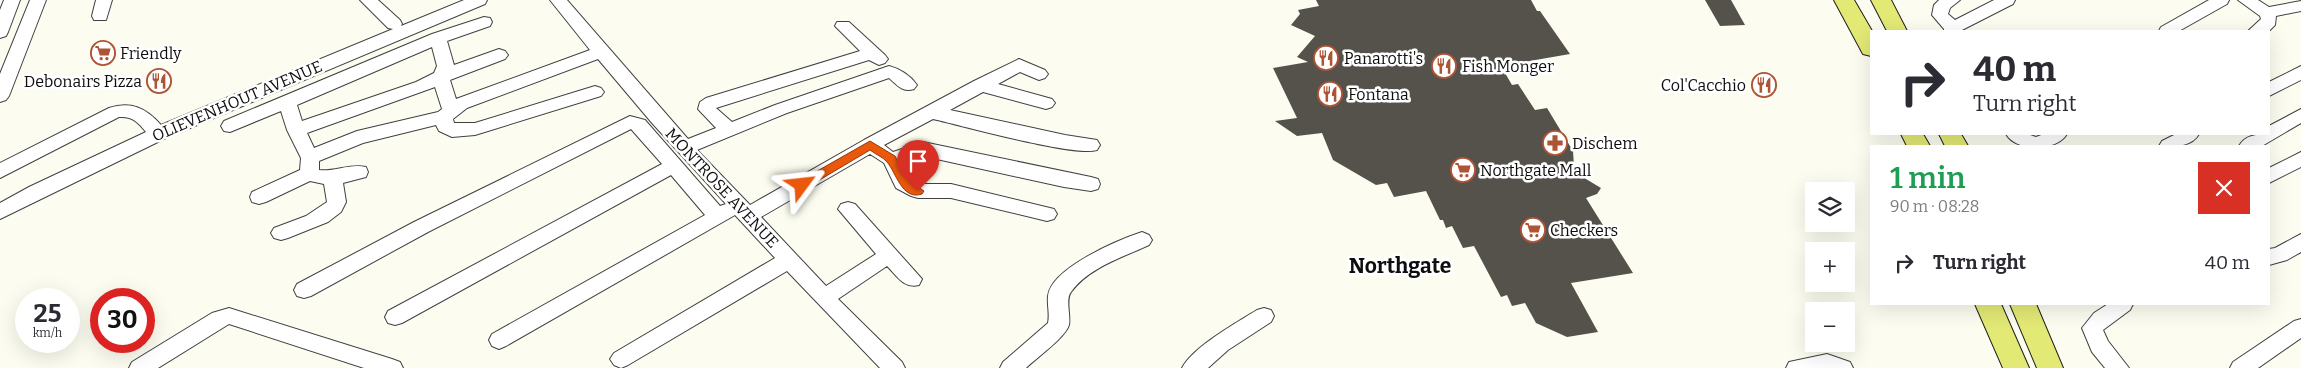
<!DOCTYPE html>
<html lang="en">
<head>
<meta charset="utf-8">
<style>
	:root { --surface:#fff; --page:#f7f7f7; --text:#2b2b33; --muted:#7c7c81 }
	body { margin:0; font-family:Bitter,serif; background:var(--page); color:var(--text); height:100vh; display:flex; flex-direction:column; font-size:19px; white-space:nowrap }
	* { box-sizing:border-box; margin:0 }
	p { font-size:16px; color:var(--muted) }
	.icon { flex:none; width:28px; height:28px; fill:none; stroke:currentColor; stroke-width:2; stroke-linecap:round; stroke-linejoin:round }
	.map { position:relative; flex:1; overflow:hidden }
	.details { position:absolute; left:1870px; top:145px; width:400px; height:160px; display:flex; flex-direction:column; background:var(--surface); border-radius:0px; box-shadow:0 5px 20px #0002 }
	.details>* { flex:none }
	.banner { position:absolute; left:1870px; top:30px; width:400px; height:105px; border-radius:0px; box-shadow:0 5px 20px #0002; background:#fff; color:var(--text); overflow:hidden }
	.tools { position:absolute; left:1805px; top:182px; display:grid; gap:10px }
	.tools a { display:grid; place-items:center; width:50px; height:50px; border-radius:0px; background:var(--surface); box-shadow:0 5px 20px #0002; font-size:25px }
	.speed { position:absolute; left:15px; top:288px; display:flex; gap:10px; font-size:25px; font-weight:700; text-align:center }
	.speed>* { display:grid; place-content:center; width:65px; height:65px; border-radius:50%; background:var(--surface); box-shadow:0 5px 20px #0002; line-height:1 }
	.speed small { font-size:12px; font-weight:400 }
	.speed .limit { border:8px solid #d22; background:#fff; color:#111 }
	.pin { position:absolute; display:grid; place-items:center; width:42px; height:42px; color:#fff; margin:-51px -21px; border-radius:50% 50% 50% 0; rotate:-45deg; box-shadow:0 0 5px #0007 }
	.pin .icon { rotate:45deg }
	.me { position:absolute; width:55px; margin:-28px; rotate:60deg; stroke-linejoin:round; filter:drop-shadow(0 0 4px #0008) }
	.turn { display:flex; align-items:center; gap:18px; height:105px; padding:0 20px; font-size:22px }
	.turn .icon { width:65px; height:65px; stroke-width:2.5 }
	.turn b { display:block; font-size:35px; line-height:42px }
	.round { display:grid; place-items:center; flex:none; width:52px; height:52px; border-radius:0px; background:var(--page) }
	.summary { display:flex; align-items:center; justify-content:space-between; height:85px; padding:0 20px }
	h1 { font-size:30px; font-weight:600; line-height:38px; color:#1e9e55 }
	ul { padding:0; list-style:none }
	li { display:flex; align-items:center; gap:15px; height:65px; padding:0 20px }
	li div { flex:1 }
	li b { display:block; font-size:19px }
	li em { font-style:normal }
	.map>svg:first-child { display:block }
	.building { fill:#55524b }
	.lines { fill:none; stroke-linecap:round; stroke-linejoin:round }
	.minor-casing { stroke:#404040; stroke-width:2 }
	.major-casing { stroke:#1e1e1e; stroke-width:2 }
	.minor { fill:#fff; fill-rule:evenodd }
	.major { fill:#e2e974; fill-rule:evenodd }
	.route { fill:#ea580c; stroke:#983908 }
	.labels { text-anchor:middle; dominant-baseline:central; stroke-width:5; stroke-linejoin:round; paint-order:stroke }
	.poi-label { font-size:16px; fill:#0d0d0d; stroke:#fff; text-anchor:start }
	.street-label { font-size:16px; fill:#0d0d0d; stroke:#fff }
	.district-label { font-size:21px; font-weight:bold; fill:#0d0d0d; stroke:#fff }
</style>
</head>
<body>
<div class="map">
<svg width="2301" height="368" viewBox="0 0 2301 368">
	<rect width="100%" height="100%" fill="#fcfdf0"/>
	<!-- building -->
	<g class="building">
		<polygon points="1316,0 1531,0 1537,11 1540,11 1570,54 1501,66 1512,85 1518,84 1535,110 1547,108 1573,151 1574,166 1586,179 1601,188 1597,194 1586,198 1633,273 1571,283 1598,332 1567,337 1536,323 1525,303 1512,306 1507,295 1501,297 1474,246 1463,248 1452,226 1446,228 1443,220 1440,220 1426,191 1394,197 1387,183 1376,185 1333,160 1322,133 1297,136 1275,121 1297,118 1273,68 1308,62 1297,57 1315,36 1291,25 1300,14 1298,10 1319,6"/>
		<polygon points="1705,0 1731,0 1745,25 1720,26"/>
	</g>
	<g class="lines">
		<defs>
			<g id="minor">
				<polygon points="4,0 20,0 8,32 6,36 0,38 0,10"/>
				<polygon points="30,0 46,0 9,96 6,100 0,102 0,74"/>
				<polygon points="96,0 112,0 106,20 94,20 92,16"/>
				<path d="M360,0H378L400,20L402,24L401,26L464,0H487L485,4L164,139L0,219V203L29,187L146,132C138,122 132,116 119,117L0,178V163L109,108C131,101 146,108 161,125L393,29L388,28Z"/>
				<path d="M550,0H567L688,139L716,128L698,109L700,102L706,98L860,51L835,26L837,22H849L885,55L888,59L885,63L879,65L869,60L716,108L732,122L775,105L889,66C900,69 910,75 917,85L914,89C903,93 897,85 889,78L787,113L697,150L750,205L864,140L974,81L1019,59L1045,70L1048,74L1045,78L1039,80L1020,72L998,84L1052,99L1055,103L1052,107L1046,109L983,92L950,110L1065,135L1097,140L1100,145L1097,150C1074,157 964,126 933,119L884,145L893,152L923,142L1091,177L1098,179L1100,184L1098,189L1091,191L1064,187L923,156L902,162L910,178L921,184H951L1054,209L1057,214L1054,219L1047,221L951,198H918L911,196L896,188L884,163L870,154L761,217L826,286L876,254L838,209L841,204L848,202L855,204L922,279L919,285C904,289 897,276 887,266L838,299L902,362L905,368H880L787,271L628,365L621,368L614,365L610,359L614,353L775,258L735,215L506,346L499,349L492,346L489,340L492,334L705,215L671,175L402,323L395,325L388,323L385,317L388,311L662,164L631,129L428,232L311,296L304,298L297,296L294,290L297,284L414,222L630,116L645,120L720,206L726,204L652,123L598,59L467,108L453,119L454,123H475L595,86L601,88L604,92L601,96L475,135L452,137L439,131L436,125L363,143L319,161V170C334,172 351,163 366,167L368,172L366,177L343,183L346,202L341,212L328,222L288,238L281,240L274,238L271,233L274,228L306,216L327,202L324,184L310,181L266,202L259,204L252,202L250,197L252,192L300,170L301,158L287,130L281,111L230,132L224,131L221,126L224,121L432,34L484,17L490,18L492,22L490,26L447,41L454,65L499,49L505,51L508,55L505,59L450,80L456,99L590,50ZM432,47L437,66L434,73L416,82L302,121L297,105ZM435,87L442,109L438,112L357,131L314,148L307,133Z"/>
				<polygon points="1939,0 1960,0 1950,8 1948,14 1955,20 1994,0 2015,0 2013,4 1960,31 1944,31 1944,29 1932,15 1934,5"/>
				<polygon points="2209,0 2229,0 2227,4 2179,31 2159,31 2161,27"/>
				<polygon points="2238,0 2258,0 2269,7 2301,1 2301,11 2276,16 2275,25 2269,31 2248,31 2261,19 2260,16"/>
				<polygon points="2301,66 2301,80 2269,96 2269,82"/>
				<path d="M2301,109V123L2262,146H2239C2245,135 2257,134 2269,134V126Z"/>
				<path d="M2006,134H2027L2036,137L2044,134H2067C2056,152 2016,152 2006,134Z"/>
				<path d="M2176,134H2199C2191,148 2173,146 2159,146L2162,141Z"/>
				<polygon points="2301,152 2301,167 2269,183 2269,168"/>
				<path d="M1142,232L1149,235L1152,240L1149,245C1123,257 1088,268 1071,292C1065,299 1071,316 1069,325C1065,338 1036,358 1026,368H1000L1003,362L1048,323C1050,314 1047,305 1048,296C1051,268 1118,240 1142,232Z"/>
				<polygon points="2301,234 2301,252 2287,260 2269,265 2269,249 2275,248"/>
				<polygon points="2108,304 2133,304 2130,310 2103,330 2108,341 2129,368 2105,368 2092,352 2082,328 2094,313"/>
				<polygon points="229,308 392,359 400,362 403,368 364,368 229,324 158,368 129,368 132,362 212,313"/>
				<path d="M1264,308L1271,310L1274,316L1271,322L1228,350L1208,368H1182C1193,347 1236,323 1257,310Z"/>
				<polygon points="2301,319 2301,338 2258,368 2230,368 2233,362 2294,321"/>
				<polygon points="1827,354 1850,362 1853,368 1786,368 1789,362"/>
			</g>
			<g id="major">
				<polygon points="1834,0 1854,0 1872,31 1871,56 1863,54"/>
				<polygon points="1871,0 1891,0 1907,31 1887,31"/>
				<polygon points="1901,134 1923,134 1930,146 1907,146"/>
				<polygon points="1939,134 1961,134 1968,146 1945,146"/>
				<polygon points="1975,304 2001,304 2029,368 2003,368"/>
				<polygon points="2010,304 2036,304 2063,368 2037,368"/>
			</g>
		</defs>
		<!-- minor casing -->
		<use href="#minor" class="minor-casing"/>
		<!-- major casing -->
		<use href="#major" class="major-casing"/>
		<!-- minor -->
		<use href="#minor" class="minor"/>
		<!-- major -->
		<use href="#major" class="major"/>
	</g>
	<!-- route -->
	<path class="route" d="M870,141L895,156L908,180L924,191L922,194C902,201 896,172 887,162C883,157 875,154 870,150L806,188H798L796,185L798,182Z"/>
	<!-- icons -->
	<defs>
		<symbol id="supermarket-ring" viewBox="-11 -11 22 22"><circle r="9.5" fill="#fff" stroke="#ad5435" stroke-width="1.5"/><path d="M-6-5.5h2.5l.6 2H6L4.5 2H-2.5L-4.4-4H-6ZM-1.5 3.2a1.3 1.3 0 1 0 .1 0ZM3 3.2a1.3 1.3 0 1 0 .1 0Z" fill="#ad5435"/></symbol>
		<symbol id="restaurant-ring" viewBox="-11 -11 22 22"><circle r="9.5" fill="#fff" stroke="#ad5435" stroke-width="1.5"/><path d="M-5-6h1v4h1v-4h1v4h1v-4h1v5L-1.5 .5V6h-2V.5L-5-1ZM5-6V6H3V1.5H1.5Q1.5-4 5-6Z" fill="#ad5435"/></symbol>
		<symbol id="pharmacy-ring" viewBox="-11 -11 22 22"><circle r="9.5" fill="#fff" stroke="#ad5435" stroke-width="1.5"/><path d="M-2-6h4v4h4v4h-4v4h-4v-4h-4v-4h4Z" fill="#ad5435"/></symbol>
	</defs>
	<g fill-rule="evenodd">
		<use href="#supermarket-ring" x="89" y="39" width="28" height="28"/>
		<use href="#restaurant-ring" x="1312" y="44" width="28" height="28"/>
		<use href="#restaurant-ring" x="1430" y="52" width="28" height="28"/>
		<use href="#restaurant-ring" x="145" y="67" width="28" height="28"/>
		<use href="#restaurant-ring" x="1750" y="71" width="28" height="28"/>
		<use href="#restaurant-ring" x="1316" y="80" width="28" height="28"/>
		<use href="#pharmacy-ring" x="1541" y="129" width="28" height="28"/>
		<use href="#supermarket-ring" x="1449" y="156" width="28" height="28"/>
		<use href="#supermarket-ring" x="1519" y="216" width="28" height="28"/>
	</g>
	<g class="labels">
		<!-- poi labels -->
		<g class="poi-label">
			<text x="120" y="53">Friendly</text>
			<text x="1344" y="58">Panarotti's</text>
			<text x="1462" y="66">Fish Monger</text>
			<text x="142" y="81" text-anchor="end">Debonairs Pizza</text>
			<text x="1746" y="85" text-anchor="end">Col'Cacchio</text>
			<text x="1348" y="94">Fontana</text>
			<text x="1572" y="143">Dischem</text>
			<text x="1480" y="170">Northgate Mall</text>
			<text x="1550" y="230">Checkers</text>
		</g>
		<!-- street labels -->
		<g class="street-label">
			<text transform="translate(237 101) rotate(-23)">OLIEVENHOUT AVENUE</text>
			<text transform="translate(722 188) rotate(47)">MONTROSE AVENUE</text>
		</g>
		<!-- district labels -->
		<g class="district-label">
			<text x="1400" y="266">Northgate</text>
		</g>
	</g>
</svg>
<div class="tools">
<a><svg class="icon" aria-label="layers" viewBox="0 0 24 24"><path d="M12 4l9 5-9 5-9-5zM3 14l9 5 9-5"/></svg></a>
<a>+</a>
<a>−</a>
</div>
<div class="speed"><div>25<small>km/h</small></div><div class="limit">30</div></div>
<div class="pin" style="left:918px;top:191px;background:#d93025"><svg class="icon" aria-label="arrive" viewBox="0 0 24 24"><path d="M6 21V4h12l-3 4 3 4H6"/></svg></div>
<svg class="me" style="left:802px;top:185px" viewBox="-20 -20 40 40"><path d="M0-17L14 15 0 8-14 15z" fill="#ea580c" stroke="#fff" stroke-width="4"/></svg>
<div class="banner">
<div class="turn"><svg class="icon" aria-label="right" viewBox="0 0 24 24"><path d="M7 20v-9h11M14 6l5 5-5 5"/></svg><div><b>40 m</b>Turn right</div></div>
</div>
<section class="details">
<div class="summary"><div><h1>1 min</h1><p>90 m · 08:28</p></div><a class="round" style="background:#d93025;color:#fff"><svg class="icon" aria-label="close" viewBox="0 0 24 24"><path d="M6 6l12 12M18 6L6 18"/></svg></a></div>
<ul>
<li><svg class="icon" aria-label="right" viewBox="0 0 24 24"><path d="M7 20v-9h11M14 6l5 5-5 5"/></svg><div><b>Turn right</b></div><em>40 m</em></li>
</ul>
</section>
</div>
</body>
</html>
